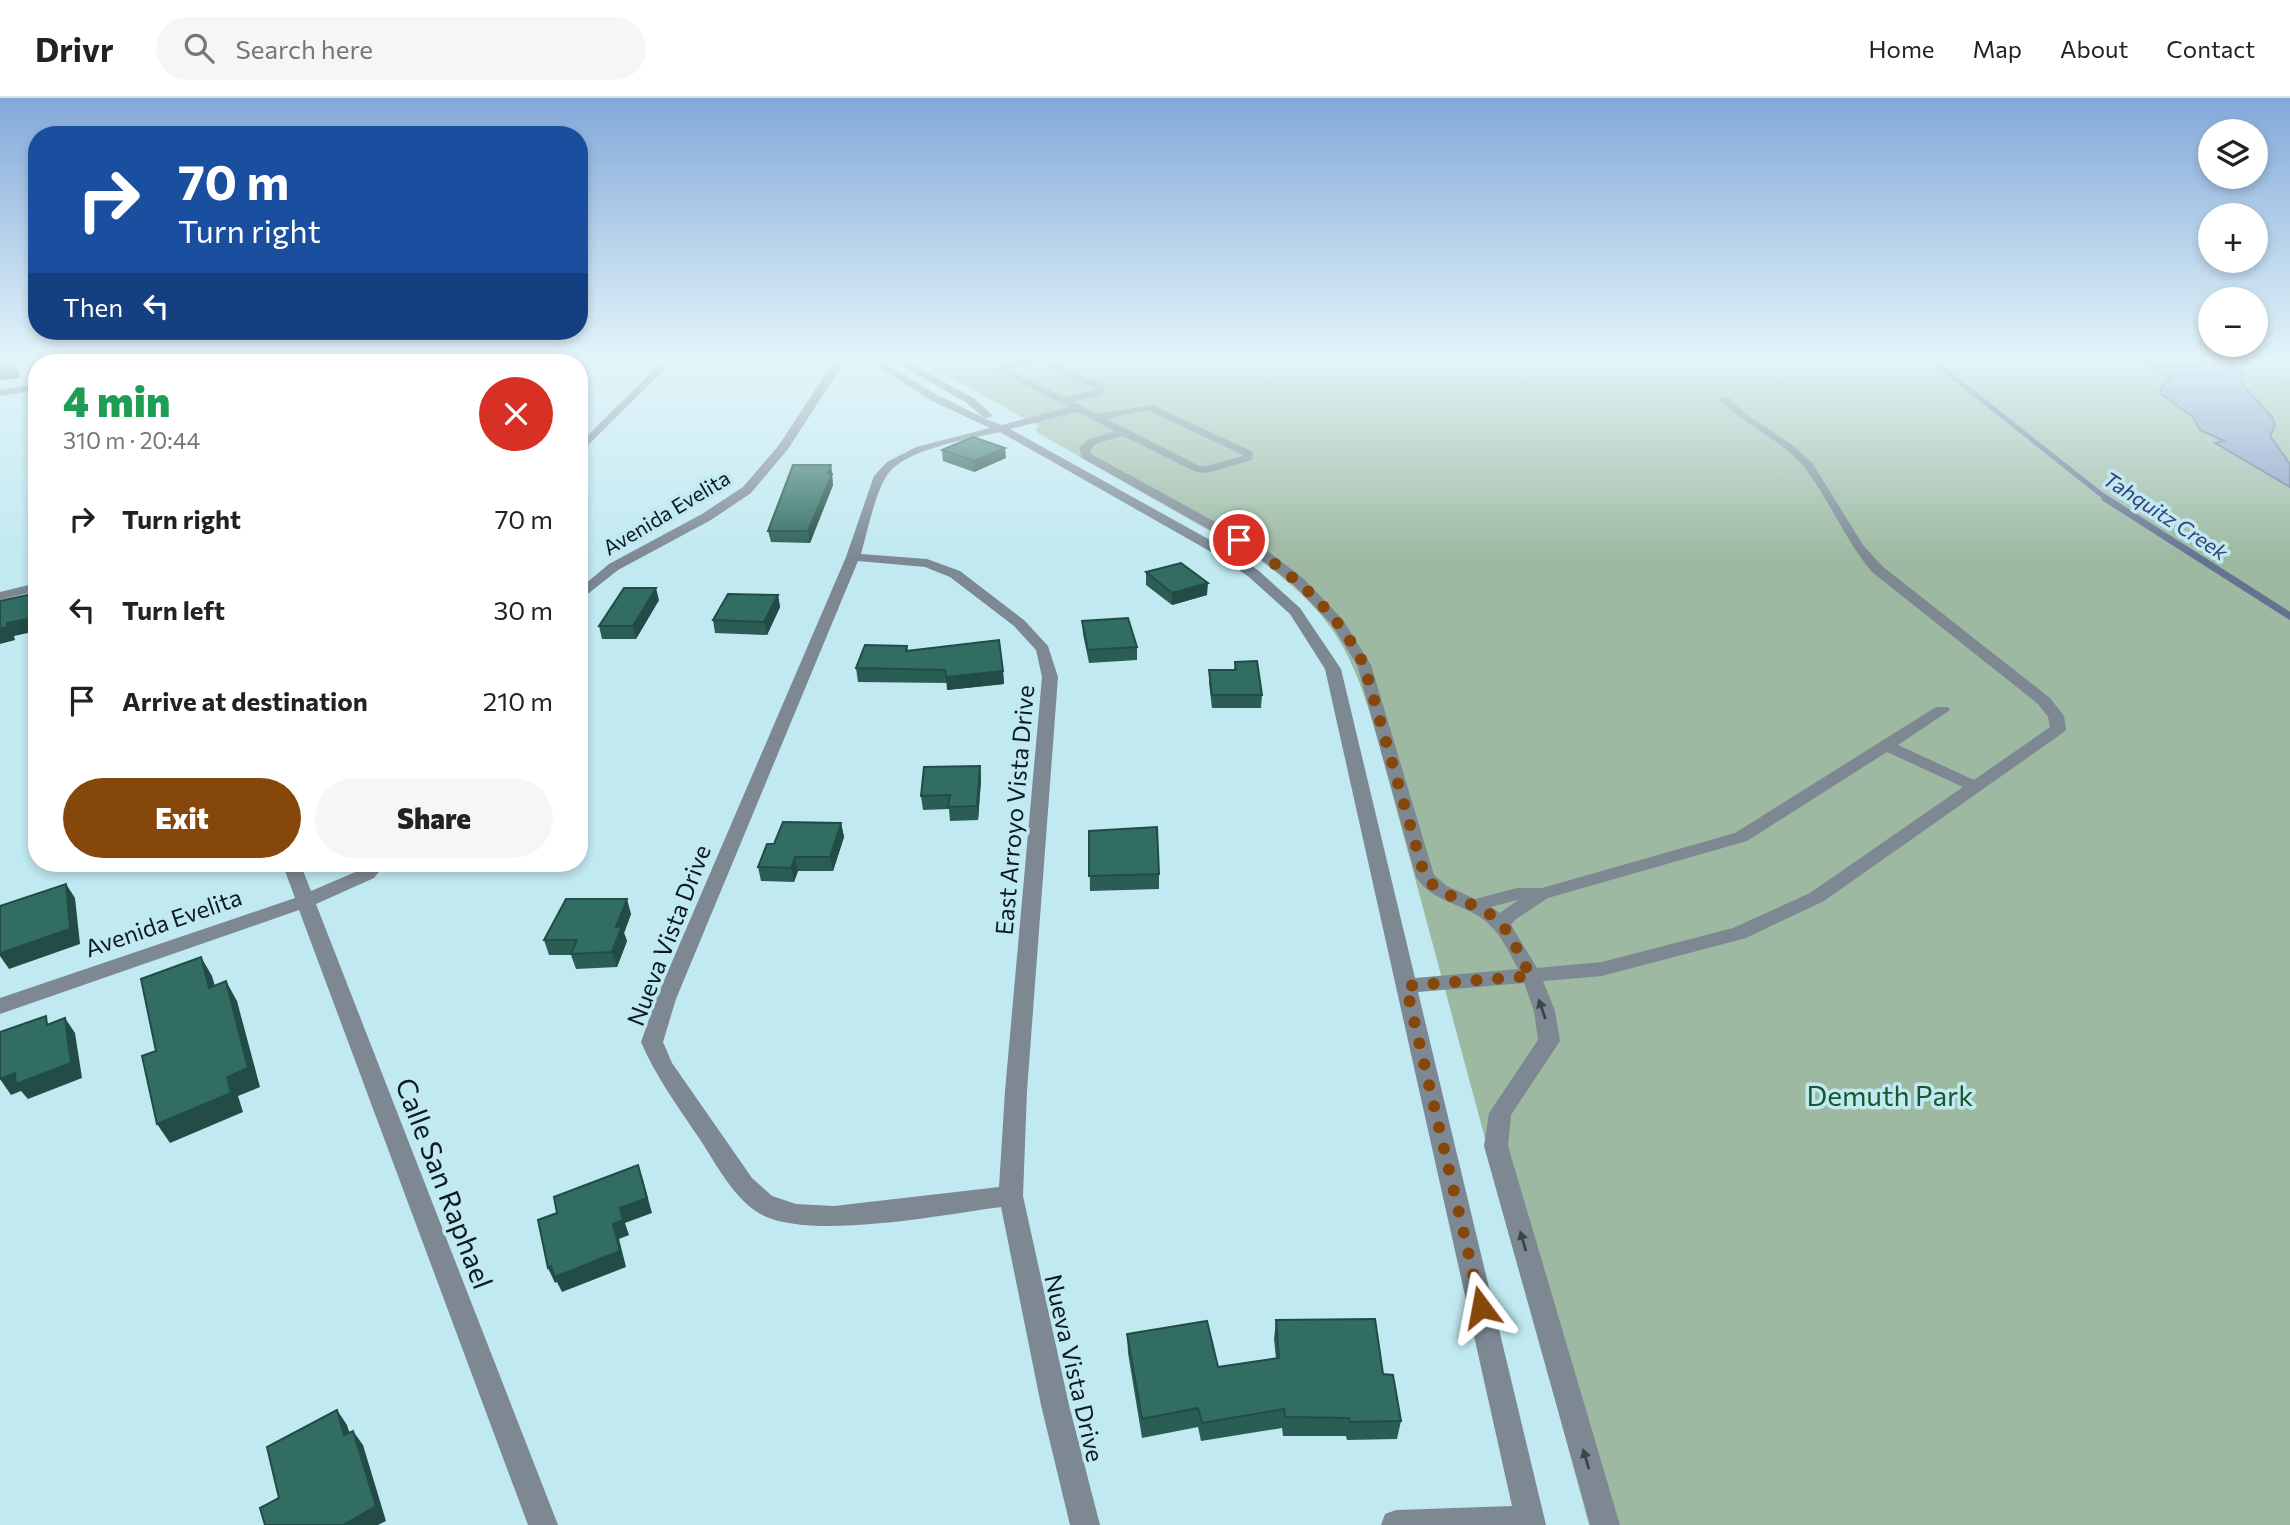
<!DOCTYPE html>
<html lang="en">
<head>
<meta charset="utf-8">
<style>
	:root { --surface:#fff; --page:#f6f6f6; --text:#222; --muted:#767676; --line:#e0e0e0; --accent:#86470b }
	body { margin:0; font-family:Commissioner,sans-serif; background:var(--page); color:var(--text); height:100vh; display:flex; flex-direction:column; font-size:26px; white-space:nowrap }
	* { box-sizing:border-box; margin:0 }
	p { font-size:23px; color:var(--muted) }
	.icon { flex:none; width:38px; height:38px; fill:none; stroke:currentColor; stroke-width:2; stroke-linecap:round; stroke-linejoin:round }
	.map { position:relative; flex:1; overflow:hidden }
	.panel { position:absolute; left:28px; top:256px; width:560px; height:518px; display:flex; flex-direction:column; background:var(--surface); border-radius:28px; box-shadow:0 4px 10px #0003 }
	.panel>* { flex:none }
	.hud { position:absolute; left:28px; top:28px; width:560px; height:214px; border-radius:28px; box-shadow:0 4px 10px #0003; background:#1a4fa0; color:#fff; overflow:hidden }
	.tools { position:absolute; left:2198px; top:21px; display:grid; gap:14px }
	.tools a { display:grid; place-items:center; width:70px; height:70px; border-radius:50%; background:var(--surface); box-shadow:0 4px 10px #0003; font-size:35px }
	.pin { position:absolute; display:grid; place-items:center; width:60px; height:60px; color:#fff; margin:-30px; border:4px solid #fff; border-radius:50%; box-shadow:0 2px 7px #0007 }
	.me { position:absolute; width:77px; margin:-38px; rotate:347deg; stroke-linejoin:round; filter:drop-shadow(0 0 5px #0008) }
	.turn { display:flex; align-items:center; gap:24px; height:147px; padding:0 35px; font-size:32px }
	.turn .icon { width:91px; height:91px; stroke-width:2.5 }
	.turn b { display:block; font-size:49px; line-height:60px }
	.then { display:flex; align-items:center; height:66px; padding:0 35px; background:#0003; gap:14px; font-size:26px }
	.round { display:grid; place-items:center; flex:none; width:74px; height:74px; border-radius:37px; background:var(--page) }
	.headline { display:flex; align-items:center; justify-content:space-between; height:119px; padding:0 35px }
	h1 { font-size:42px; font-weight:800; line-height:52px; color:#1e9e55 }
	.cta { display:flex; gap:14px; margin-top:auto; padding:14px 35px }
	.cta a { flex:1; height:80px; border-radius:42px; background:var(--accent); color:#fff; font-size:28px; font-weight:800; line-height:80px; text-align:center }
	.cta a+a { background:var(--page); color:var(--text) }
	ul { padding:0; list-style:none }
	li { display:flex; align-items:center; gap:21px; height:91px; padding:0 35px }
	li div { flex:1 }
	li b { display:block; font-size:26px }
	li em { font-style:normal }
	header { display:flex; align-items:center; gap:42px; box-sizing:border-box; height:98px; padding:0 35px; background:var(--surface); border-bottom:2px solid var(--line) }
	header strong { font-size:33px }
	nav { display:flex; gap:38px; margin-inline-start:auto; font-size:24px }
	.search { width:490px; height:63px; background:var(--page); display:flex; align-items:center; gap:18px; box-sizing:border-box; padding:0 24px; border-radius:38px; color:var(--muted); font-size:26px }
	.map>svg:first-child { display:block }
	.green { fill:#9db9a1 }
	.water { fill:#8d97c2; stroke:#667291; stroke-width:2 }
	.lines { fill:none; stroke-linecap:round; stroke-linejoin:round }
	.stream-far1 { stroke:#667291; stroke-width:5 }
	.stream { stroke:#667291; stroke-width:7 }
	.minor { fill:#7d8892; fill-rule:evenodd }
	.wall { fill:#2a5e55 }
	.shaded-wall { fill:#224c45 }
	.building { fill:#316d63; stroke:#224c45; stroke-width:2 }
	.oneway { fill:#39474d }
	.route { stroke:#86470b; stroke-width:12; stroke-dasharray:0 21.6 }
	.labels { text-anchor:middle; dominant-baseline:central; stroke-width:7; stroke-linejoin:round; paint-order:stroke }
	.far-street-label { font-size:21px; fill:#0c1b1f; stroke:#c1e9f1 }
	.far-water-label { font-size:21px; font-style:italic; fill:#374078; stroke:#c1e9f1 }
	.street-label { font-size:24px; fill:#0c1b1f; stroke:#c1e9f1 }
	.near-park-label { font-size:28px; fill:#18562b; stroke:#c1e9f1 }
	.near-street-label { font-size:28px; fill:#0c1b1f; stroke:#c1e9f1 }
</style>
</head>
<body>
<header>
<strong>Drivr</strong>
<div class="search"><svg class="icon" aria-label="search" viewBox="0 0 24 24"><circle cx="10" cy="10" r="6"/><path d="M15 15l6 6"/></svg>Search here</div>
<nav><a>Home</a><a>Map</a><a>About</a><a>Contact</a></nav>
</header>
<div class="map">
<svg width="2290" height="1427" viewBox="0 0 2290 1427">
	<rect width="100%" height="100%" fill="#c1e9f1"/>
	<!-- green -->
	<path class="green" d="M914,260H2290V1427H1589L1377,639C1352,550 1332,515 1257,460L1038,335L1035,332L1039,328Z"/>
	<!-- water -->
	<polygon class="water" points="2137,260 2224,260 2241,275 2242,286 2272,319 2275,327 2270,338 2290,366 2290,389 2215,345 2224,343 2200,332 2193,319 2160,295 2161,289 2170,281 2167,277"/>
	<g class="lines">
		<!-- stream-far1 -->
		<polyline class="stream-far1" points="1929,260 2107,401"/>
		<!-- stream -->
		<polyline class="stream" points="2105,400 2290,518"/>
		<!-- minor -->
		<g class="minor">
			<polygon points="186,260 208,260 194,264 172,264"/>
			<polygon points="499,260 510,260 506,264 495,264"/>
			<polygon points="666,260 676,260 579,356 579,346"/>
			<polygon points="836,260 847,260 788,351 751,395 711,422 618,472 579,503 579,491 609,466 702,416 743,389 779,347"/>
			<path d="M865,260H876L937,297L984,320L967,305L888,260H900L975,301L993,318L985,321L1002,327L1068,309L996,272L1000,266L1044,260L1104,288L1103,296L1073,304L1098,316L1152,307L1253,354L1252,362L1207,375L1196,374L1123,338L1097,345L1091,351V356L1265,451L1304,481L1343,522L1371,567L1434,777L1447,788L1475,801L1517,790H1542L1735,735L1936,609H1948L1950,612L1898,647L1974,682L2050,629L2048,619L2038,606L1872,474C1845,442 1830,403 1805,370C1783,343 1746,327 1720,303V299H1728L1746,316L1795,349L1813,366L1863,447L1882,468L2050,600L2064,618L2066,631L2064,634L1824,803L1746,840L1602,878L1543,883L1555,913L1560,943L1511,1017L1508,1048L1620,1427H1590L1484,1048L1489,1015L1538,942L1534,913L1524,885L1418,894L1546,1427H1381L1385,1416L1396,1412L1512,1408L1325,571L1290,516L1249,479L1220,459L1000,334C970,341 902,351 886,379C875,396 867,435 861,456L927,461L960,473L1024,522L1048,548L1058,579L1027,993L1023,1098L1069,1307L1100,1427H1070L1041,1307L1001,1109C945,1116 799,1146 754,1112C730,1094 715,1064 699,1040C678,1009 656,979 641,944L656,901L846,459L874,378L887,364L916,349L990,330L930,302ZM1041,265L1095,291L1094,292L1065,299L1006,271ZM1147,312L1243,357V358L1207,368H1199L1107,321ZM1077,314L1115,333L1089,341L1079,350L1082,360L1255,457L1294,487L1332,527L1357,567L1416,779C1432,804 1462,805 1484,822C1500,834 1509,854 1518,871L1415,880L1341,571L1300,510L1259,473L1230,453L1010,331ZM858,463L925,469L950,479L1014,528L1036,552L1042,579L1005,993L999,1089L834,1108L796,1106L772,1098L752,1080L672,965L663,944L676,901ZM1887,654L1963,689L1810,795L1733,830L1602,864L1537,870L1511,827L1516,821L1548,800L1747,743ZM1518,802L1500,815L1491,809L1517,802Z"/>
			<polygon points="37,286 37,292 0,298 0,292"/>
			<polygon points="37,485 37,493 0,502 0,494"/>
			<polygon points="282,765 300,765 311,793 360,772 367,765 386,765 374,780 316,806 558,1427 528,1427 299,812 0,916 0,900 295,800"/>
		</g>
	</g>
	<!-- wall -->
	<g class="wall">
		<polygon points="942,352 1006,360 974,374 943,363"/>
		<polygon points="831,367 833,387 810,445 771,444 768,433"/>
		<polygon points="1146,474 1207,497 1172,507 1146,487"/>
		<polygon points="778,497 780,509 767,537 715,535 713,522"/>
		<polygon points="659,502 636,541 602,541 599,528"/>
		<polygon points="1082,523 1137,549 1137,562 1089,565 1083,536"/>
		<polygon points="907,548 908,553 1003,573 1004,586 947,592 947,585 858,584 856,570"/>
		<polygon points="1235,564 1262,597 1261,610 1212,610 1209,585 1209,572 1234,572"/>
		<polygon points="980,668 981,682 978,722 950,723 949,711 923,712 921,698"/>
		<polygon points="841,725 844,739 833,773 798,773 794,784 761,783 758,769"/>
		<polygon points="1089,733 1159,776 1159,791 1090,793"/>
		<polygon points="631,816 624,835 627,843 617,869 576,871 571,857 549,857 544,842"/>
		<polygon points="1276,1222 1383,1276 1401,1323 1397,1341 1347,1342 1346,1338 1283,1338 1282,1330 1201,1343 1198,1329 1142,1340 1128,1255 1127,1236 1218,1269 1276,1261 1274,1241"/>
	</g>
	<!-- shaded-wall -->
	<g class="shaded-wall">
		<polygon points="12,260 14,260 20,280 0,282 0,272"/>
		<polygon points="1005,350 1006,360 974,374 974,363"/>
		<polygon points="831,367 833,387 810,445 808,433"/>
		<polygon points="1208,485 1207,497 1172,507 1172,495"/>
		<polygon points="656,490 659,502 636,541 633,528"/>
		<polygon points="778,497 780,509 767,537 764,524"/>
		<polygon points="37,519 37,533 14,538 15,542 0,546 0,531 7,525"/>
		<polygon points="1003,573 1004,586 947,592 946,579"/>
		<polygon points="980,668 981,682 978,722 977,708"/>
		<polygon points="841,725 844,739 833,773 830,759"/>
		<polygon points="795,759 798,773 794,784 791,770"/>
		<polygon points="66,786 75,800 80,846 9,871 0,858 0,855"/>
		<polygon points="627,801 631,816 624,835 627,843 617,869 612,854 616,829"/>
		<polygon points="201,859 212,878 221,909 209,890"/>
		<polygon points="226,883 237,903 260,989 238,998 243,1014 170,1045 157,1026 227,979"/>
		<polygon points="65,920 75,935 82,980 28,1001 21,993 11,997 0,981"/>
		<polygon points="638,1067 643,1082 652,1115 625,1125 629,1137 619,1141 626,1169 562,1194 557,1184 555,1185 548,1170 613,1126"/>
		<polygon points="337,1312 347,1327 355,1352 344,1337"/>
		<polygon points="353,1333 363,1347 386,1423 378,1427 343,1427"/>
	</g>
	<!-- building -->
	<g class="building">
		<polygon points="0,260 12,260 15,270 0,272"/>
		<polygon points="973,339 1005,350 974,363 942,352"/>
		<polygon points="793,367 831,367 828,376 832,376 808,433 768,433"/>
		<polygon points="1181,465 1208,485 1172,495 1146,474"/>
		<polygon points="624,490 656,490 633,528 599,528"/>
		<polygon points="37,495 37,519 7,525 7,529 0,531 0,503"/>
		<polygon points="728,496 778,497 764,524 713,522"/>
		<polygon points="1128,520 1137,549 1088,552 1082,523"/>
		<polygon points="999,542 1003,573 946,579 945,572 856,570 865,547 907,548 906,553"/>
		<polygon points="1257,563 1262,597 1212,597 1209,572 1236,572 1235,564"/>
		<polygon points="980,668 977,708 948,709 950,697 921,698 924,669"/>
		<polygon points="783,724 841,725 830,759 795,759 791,770 758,769 767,746 774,746"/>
		<polygon points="1157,729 1159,776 1089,778 1089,733"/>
		<polygon points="66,786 70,831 0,855 0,808"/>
		<polygon points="566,801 627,801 616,829 622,828 612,854 571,856 577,842 544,842"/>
		<polygon points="201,859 209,890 226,883 248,970 227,979 231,995 157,1026 142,958 156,953 141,881"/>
		<polygon points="46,918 47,927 65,920 71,965 16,986 15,975 0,981 0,934"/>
		<polygon points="638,1067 647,1100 620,1110 623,1122 613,1126 620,1153 555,1179 551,1168 548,1170 538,1122 557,1115 554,1099"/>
		<polygon points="1375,1221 1383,1276 1393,1277 1401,1323 1350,1324 1349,1320 1285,1319 1284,1311 1202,1325 1198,1310 1142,1321 1127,1236 1207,1223 1218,1269 1279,1260 1276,1222"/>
		<polygon points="337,1312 344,1337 353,1333 376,1408 343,1427 265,1427 260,1410 279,1400 267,1349"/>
	</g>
	<!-- one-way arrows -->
	<defs><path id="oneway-solid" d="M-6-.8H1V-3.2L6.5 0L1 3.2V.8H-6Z" transform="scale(1.75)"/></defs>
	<g class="oneway">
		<use href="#oneway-solid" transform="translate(1542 911) rotate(-109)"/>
		<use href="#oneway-solid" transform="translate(1523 1143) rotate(-106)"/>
		<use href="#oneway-solid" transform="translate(1586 1361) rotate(-106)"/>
	</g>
	<!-- sky -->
	<linearGradient id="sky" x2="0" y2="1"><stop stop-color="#83a8d9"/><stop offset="0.57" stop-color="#e3f5f9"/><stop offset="1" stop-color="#e3f5f9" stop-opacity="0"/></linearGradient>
	<rect width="2290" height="459" fill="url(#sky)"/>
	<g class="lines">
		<!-- route -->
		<path class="route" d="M1239,442C1290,473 1337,512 1364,567L1425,779C1446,804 1479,802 1500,825C1513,838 1521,862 1531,878L1406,888L1481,1209"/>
	</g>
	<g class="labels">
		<!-- far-street labels -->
		<g class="far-street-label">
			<text transform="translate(666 414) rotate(-31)">Avenida Evelita</text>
		</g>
		<!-- far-water labels -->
		<g class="far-water-label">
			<text transform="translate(2166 417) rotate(33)">Tahquitz Creek</text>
		</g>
		<!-- street labels -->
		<g class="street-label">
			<text transform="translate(1014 712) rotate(-85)">East Arroyo Vista Drive</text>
			<text transform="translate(163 824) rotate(-19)">Avenida Evelita</text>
			<text transform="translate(668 837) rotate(-69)">Nueva Vista Drive</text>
			<text transform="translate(1075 1270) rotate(77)">Nueva Vista Drive</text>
		</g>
		<!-- near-park labels -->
		<g class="near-park-label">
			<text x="1890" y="997">Demuth Park</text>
		</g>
		<!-- near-street labels -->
		<g class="near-street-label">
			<text transform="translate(445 1085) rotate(69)">Calle San Raphael</text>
		</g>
	</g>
</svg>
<div class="tools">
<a><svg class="icon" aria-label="layers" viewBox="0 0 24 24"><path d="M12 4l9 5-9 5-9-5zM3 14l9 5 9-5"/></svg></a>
<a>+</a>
<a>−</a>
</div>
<div class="pin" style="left:1239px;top:442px;background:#d93025"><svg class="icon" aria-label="arrive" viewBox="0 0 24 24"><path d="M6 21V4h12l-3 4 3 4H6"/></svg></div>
<svg class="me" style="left:1481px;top:1209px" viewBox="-20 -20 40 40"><path d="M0-17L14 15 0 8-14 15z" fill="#86470b" stroke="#fff" stroke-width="4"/></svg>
<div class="hud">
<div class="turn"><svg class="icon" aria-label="right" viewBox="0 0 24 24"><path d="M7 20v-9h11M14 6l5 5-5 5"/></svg><div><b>70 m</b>Turn right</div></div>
<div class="then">Then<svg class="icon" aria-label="left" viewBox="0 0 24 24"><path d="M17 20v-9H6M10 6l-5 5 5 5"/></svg></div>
</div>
<section class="panel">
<div class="headline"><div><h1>4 min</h1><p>310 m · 20:44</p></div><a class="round" style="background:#d93025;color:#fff"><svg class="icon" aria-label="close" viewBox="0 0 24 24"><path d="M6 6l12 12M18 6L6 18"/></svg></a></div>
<ul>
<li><svg class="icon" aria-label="right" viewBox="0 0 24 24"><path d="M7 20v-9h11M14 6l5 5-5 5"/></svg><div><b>Turn right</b></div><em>70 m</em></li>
<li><svg class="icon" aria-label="left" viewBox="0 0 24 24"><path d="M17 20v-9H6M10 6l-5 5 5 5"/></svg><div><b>Turn left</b></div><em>30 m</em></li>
<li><svg class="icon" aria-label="arrive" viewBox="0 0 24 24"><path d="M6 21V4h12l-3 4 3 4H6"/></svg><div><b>Arrive at destination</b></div><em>210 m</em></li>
</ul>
<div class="cta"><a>Exit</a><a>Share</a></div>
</section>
</div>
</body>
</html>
